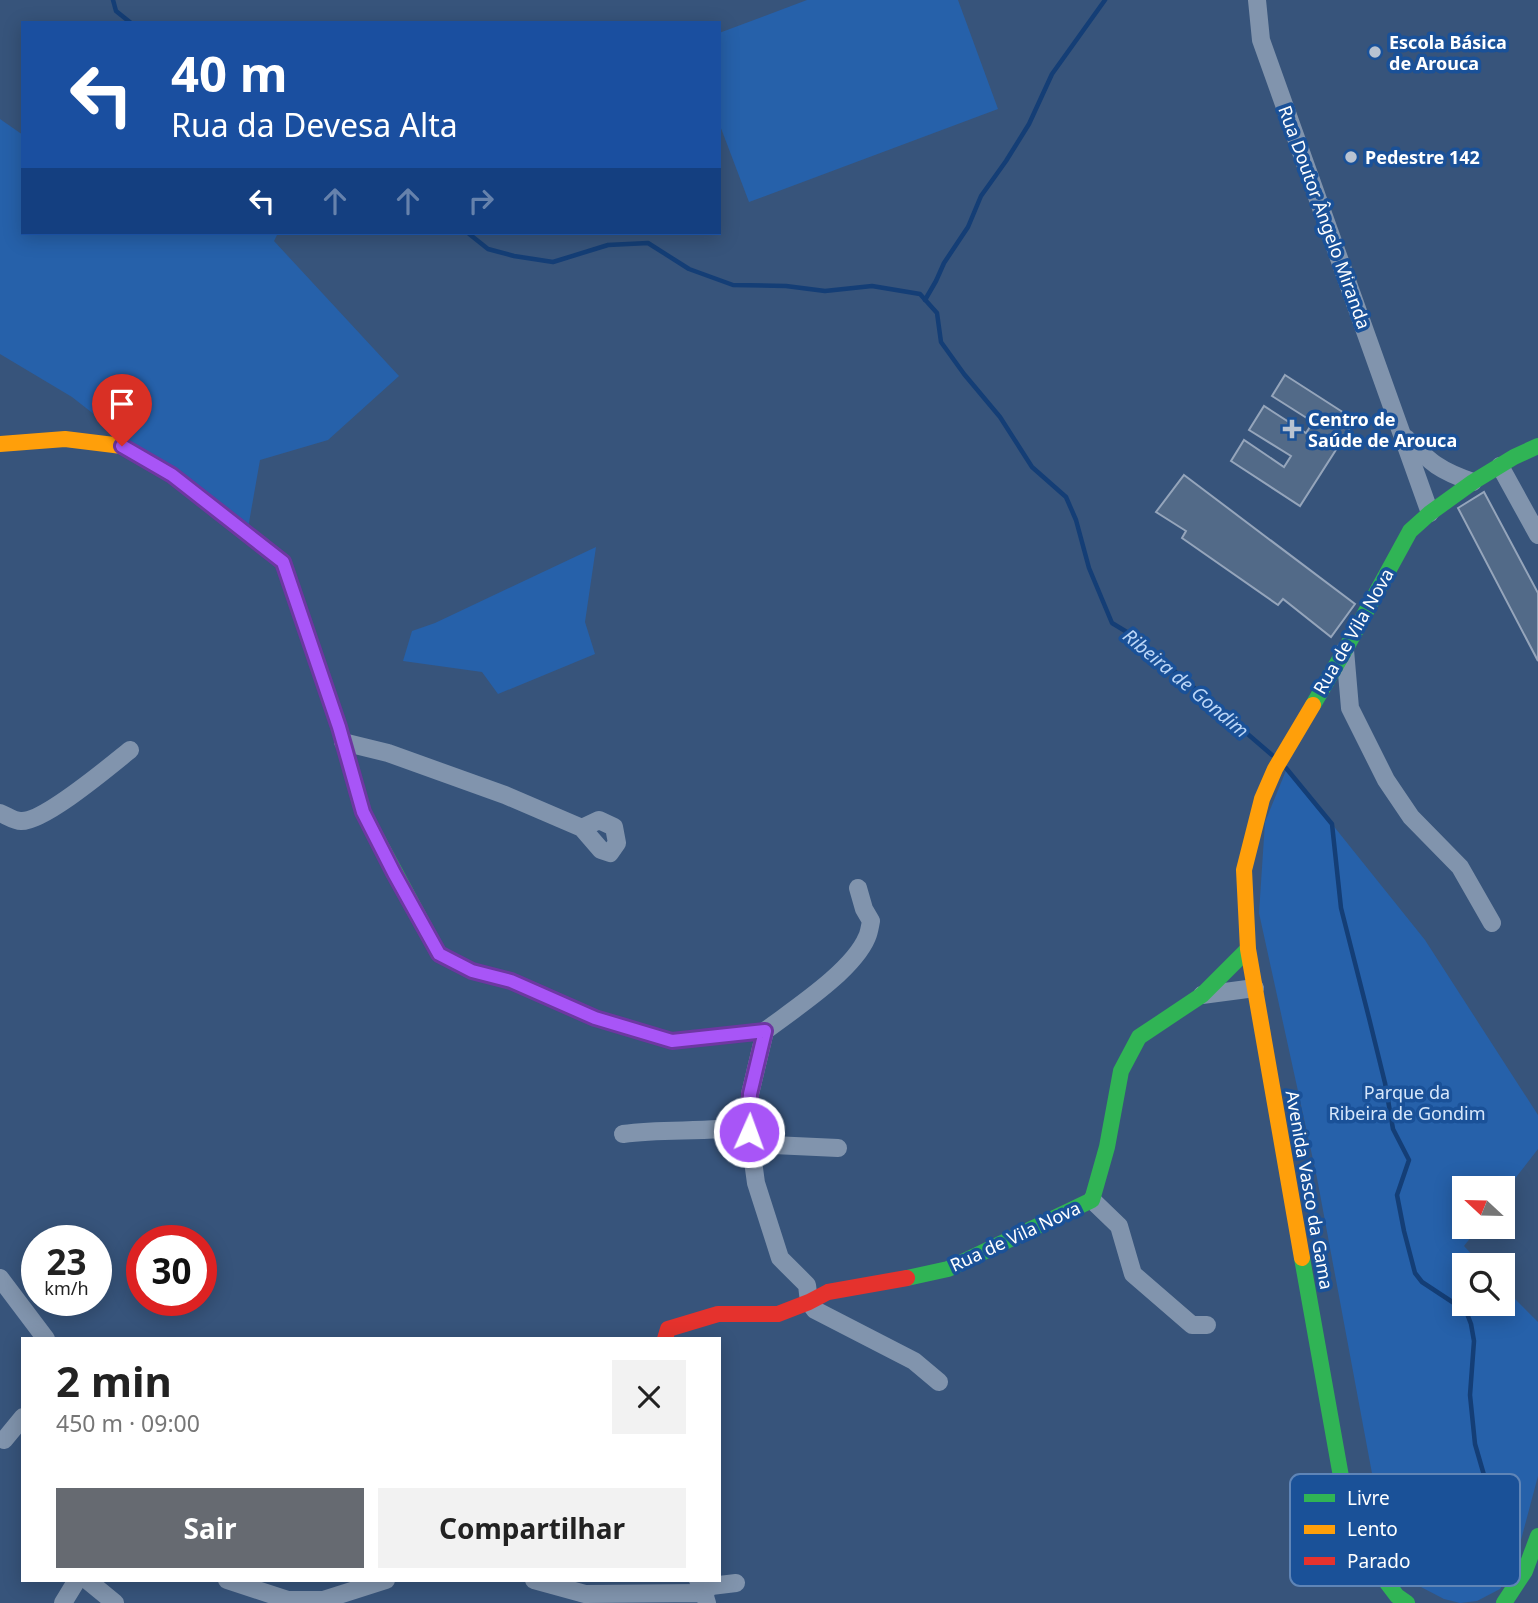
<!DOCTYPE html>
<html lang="pt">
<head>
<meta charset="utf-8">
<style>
	:root { --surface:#fff; --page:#f2f2f2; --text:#222; --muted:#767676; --accent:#666a71 }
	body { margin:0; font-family:"Noto Sans",sans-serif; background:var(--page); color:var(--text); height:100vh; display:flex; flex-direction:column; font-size:26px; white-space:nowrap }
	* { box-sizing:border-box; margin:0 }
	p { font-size:23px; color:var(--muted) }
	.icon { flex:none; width:38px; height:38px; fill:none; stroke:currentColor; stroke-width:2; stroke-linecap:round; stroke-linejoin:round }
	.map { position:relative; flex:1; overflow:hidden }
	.side { position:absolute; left:21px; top:1337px; width:700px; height:245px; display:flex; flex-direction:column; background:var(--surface); border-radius:0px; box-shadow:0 4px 18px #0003 }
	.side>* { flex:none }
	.banner { position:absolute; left:21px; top:21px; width:700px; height:214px; border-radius:0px; box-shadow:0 4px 18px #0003; background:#1a4fa0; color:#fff; overflow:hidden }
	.needle { width:46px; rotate:292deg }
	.buttons { position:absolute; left:1452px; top:1176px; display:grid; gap:14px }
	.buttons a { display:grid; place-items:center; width:63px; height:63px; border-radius:0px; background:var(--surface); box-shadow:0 4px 18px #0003; font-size:35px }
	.speed { position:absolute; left:21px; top:1225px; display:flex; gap:14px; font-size:35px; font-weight:700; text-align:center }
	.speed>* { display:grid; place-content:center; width:91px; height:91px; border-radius:50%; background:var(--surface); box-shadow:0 4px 18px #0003; line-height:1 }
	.speed small { font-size:18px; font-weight:400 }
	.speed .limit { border:10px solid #d22; background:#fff; color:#111 }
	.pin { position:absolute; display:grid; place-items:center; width:60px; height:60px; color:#fff; margin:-72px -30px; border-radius:50% 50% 50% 0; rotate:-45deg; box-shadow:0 0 7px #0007 }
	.pin .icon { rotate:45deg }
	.me { position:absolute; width:77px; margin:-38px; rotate:2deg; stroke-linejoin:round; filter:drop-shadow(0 0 5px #0008) }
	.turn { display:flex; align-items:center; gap:24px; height:147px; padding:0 35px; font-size:32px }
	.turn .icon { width:91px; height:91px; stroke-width:2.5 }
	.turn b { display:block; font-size:49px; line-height:60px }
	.lanes { display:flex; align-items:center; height:66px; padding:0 35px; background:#0003; justify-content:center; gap:35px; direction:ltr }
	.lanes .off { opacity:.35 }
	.round { display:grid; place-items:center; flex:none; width:74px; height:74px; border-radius:0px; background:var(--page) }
	.headline { display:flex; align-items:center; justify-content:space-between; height:119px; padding:0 35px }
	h1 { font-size:42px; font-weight:700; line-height:52px }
	.button { display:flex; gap:14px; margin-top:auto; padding:14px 35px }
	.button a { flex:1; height:80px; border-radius:0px; background:var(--accent); color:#fff; font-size:28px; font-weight:700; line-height:80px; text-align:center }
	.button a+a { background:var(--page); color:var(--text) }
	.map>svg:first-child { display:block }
	.green { fill:#2661aa }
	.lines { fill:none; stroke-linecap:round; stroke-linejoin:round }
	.stream { stroke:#143e76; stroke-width:4.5 }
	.building { fill:#526a88; stroke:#95a5bb; stroke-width:2 }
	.street { stroke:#8194ad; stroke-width:18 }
	.fast { stroke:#30b455; stroke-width:16 }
	.slow { stroke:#ff9f0a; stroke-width:16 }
	.jam { stroke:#e5322d; stroke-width:16 }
	.route-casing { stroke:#6d37a1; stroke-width:18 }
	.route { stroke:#a855f7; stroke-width:12 }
	.poi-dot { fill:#b9c3d1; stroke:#1a5198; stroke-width:2.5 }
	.labels { text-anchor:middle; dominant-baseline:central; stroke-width:7; stroke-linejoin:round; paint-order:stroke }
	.poi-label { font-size:18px; font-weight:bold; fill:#fff; stroke:#1a5198; text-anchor:start }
	.street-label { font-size:18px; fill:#fff; stroke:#1a5198 }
	.park-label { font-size:18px; fill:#d6e7fb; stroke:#1a5198 }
	.water-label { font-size:19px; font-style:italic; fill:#bbd6f7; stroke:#1a5198 }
	.key { fill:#1a5198; stroke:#5f85b7; stroke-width:2 }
	.key-label { font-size:19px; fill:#fff }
</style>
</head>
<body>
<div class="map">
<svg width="1538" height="1603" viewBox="0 0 1538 1603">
	<rect width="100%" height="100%" fill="#37547b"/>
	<!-- green -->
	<g class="green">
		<polygon points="807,0 958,0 998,109 749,202 719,123 719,33"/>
		<polygon points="0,119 23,135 23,233 278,233 274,241 399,376 328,440 260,460 247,534 72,397 0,354"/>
		<polygon points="596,547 585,622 595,654 498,694 482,672 403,661 412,631 435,623"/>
		<polygon points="1287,768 1425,940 1538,1115 1538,1149 1503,1194 1503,1188 1465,1188 1465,1227 1479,1227 1464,1246 1482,1265 1465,1265 1465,1304 1503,1304 1503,1287 1538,1322 1538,1476 1513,1570 1500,1589 1477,1601 1460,1603 1444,1599 1421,1587 1405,1573 1382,1527 1317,1178 1259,913 1265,822"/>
	</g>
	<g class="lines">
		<!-- stream -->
		<g class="stream">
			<polyline points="113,0 116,11 131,23"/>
			<polyline points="468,233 488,249 514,256 553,262 608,245 648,243 689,269 733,285 786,286 825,291 872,286 920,294 937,313 941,342 964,374 1000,417 1032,467 1066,497 1076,520 1089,568 1112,623 1135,637 1272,755"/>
			<polyline points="925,300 936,281 944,263 968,227 981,196 1006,161 1029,124 1052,74 1105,0"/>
			<polyline points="1286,768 1332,824 1341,908 1369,1018 1385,1083 1393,1129 1409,1160 1397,1195 1404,1231 1415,1273 1422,1282 1466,1311 1471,1324 1474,1341 1470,1395 1475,1444 1486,1482 1489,1501 1495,1519 1496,1534 1513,1570"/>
		</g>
	</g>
	<!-- building -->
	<g class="building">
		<polygon points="1285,375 1355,420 1300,506 1231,461 1244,440 1284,467 1291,456 1249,430 1264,406 1306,433 1313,422 1272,396"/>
		<polygon points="1184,475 1355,604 1331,637 1283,599 1278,605 1182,538 1186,531 1156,512"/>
		<polygon points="1484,492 1538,593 1538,661 1458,508"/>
	</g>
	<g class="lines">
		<!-- street -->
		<g class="street">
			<polyline points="1257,0 1261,40 1430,513"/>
			<path d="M1406,438C1431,463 1440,471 1473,482"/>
			<polyline points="1500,466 1538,535"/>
			<polyline points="1345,650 1350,708 1386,780 1411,817 1460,867 1492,923"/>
			<polyline points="343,742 388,753 505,795 582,828 601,850 610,853 617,843 614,827 599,820 582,828"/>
			<path d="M0,813C6,815 14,821 21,821C44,822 110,766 130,750"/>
			<path d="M858,888L864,909L871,921C870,926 869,933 867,937C853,971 794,1009 765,1031L750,1094L749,1132L756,1183L780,1258L807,1285L809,1302L815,1310L914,1361L939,1382"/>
			<polyline points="1202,995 1255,988"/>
			<path d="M623,1134C665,1128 706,1133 749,1126"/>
			<polyline points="750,1144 838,1148"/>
			<polyline points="1092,1200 1119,1226 1133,1274 1192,1325 1207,1325"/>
			<polyline points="0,1278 46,1339"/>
			<polyline points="4,1440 23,1417"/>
			<polyline points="87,1580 115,1603"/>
			<polyline points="227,1580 288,1600 323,1600 386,1580"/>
			<polyline points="534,1580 585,1594 704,1593 707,1603"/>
			<polyline points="698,1580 704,1593 711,1586 736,1583"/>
			<polyline points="63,1603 77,1580"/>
		</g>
		<!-- fast -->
		<g class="fast">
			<polyline points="1313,705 1345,650 1410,531 1430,513 1473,482 1514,457 1538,446"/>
			<polyline points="361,806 363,812 439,954 472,971 511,981 595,1018 672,1041 765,1031"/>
			<polyline points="1302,1258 1345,1499 1363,1551 1397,1596 1407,1603"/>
			<polyline points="907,1278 948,1269 1092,1200 1107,1147 1121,1071 1139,1037 1202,995 1248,949"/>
			<polyline points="1504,1603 1525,1571 1538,1536"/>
		</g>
		<!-- slow -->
		<g class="slow">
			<polyline points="0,444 65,439 122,446 172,475 283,562 339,727 361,806"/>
			<polyline points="1302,1258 1248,949 1244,870 1262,799 1275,769 1313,705"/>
		</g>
		<!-- jam -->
		<polyline class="jam" points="665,1339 668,1329 718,1314 778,1314 809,1302 828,1292 907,1278"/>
	</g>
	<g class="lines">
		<defs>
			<polyline id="route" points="122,446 172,475 283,562 339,727 363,812 394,873 439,954 472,971 511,981 595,1018 672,1041 765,1031 750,1094 749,1132"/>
		</defs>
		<!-- route casing -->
		<use href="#route" class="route-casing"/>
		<!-- route -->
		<use href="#route" class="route"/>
	</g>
	<!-- markers -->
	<g class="poi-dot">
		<circle cx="1375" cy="52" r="7"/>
		<circle cx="1351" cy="157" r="7"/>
		<path d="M1288.5 418.5h7v7h7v7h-7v7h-7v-7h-7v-7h7z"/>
	</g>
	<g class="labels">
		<!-- poi labels -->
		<g class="poi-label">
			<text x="1389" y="42">Escola Básica<tspan x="1389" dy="21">de Arouca</tspan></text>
			<text x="1365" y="157">Pedestre 142</text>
			<text x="1308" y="419">Centro de<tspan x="1308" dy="21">Saúde de Arouca</tspan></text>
		</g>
		<!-- street labels -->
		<g class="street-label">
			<text transform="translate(1325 217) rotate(70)">Rua Doutor Ângelo Miranda</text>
			<text transform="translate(1353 631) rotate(-60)">Rua de Vila Nova</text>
			<text transform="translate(1310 1190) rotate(80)">Avenida Vasco da Gama</text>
			<text transform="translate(1015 1236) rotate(-25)">Rua de Vila Nova</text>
		</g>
		<!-- park labels -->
		<g class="park-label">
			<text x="1407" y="1092">Parque da<tspan x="1407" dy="21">Ribeira de Gondim</tspan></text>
		</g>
		<!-- water labels -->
		<g class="water-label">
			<text transform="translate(1186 683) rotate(40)">Ribeira de Gondim</text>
		</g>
	</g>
	<!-- legend -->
	<rect x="1290" y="1474" width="230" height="112" rx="10" class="key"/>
	<rect x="1304" y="1494" width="31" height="8" fill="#30b455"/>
	<rect x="1304" y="1525" width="31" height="9" fill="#ff9f0a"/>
	<rect x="1304" y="1557" width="31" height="8" fill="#e5322d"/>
	<g class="key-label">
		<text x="1347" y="1505">Livre</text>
		<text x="1347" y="1536">Lento</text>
		<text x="1347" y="1568">Parado</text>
	</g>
</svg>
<div class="buttons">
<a><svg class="needle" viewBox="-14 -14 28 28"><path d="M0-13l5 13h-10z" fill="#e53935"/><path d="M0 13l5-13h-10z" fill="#767676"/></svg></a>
<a><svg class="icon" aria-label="search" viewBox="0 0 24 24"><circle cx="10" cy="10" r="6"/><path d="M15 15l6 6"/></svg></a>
</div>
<div class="speed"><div>23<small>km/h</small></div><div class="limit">30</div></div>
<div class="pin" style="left:122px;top:446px;background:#d93025"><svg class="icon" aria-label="arrive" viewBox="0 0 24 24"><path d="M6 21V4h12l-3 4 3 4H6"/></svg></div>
<svg class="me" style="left:749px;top:1132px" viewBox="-20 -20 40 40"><circle r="17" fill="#a855f7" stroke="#fff" stroke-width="3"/><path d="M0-11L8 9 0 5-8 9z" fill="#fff"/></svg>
<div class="banner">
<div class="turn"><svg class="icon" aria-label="left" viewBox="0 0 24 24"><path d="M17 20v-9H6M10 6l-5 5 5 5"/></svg><div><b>40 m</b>Rua da Devesa Alta</div></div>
<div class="lanes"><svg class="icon" aria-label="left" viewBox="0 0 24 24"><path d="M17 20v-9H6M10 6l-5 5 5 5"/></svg><svg class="icon off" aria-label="ahead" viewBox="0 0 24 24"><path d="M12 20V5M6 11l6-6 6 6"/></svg><svg class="icon off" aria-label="ahead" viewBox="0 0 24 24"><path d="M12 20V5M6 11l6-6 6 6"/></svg><svg class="icon off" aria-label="right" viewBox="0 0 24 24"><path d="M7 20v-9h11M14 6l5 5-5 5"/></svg></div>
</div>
<section class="side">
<div class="headline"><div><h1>2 min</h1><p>450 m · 09:00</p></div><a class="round"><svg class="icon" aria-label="close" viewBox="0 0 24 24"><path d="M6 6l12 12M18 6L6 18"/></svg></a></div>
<div class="button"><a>Sair</a><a>Compartilhar</a></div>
</section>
</div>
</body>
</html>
